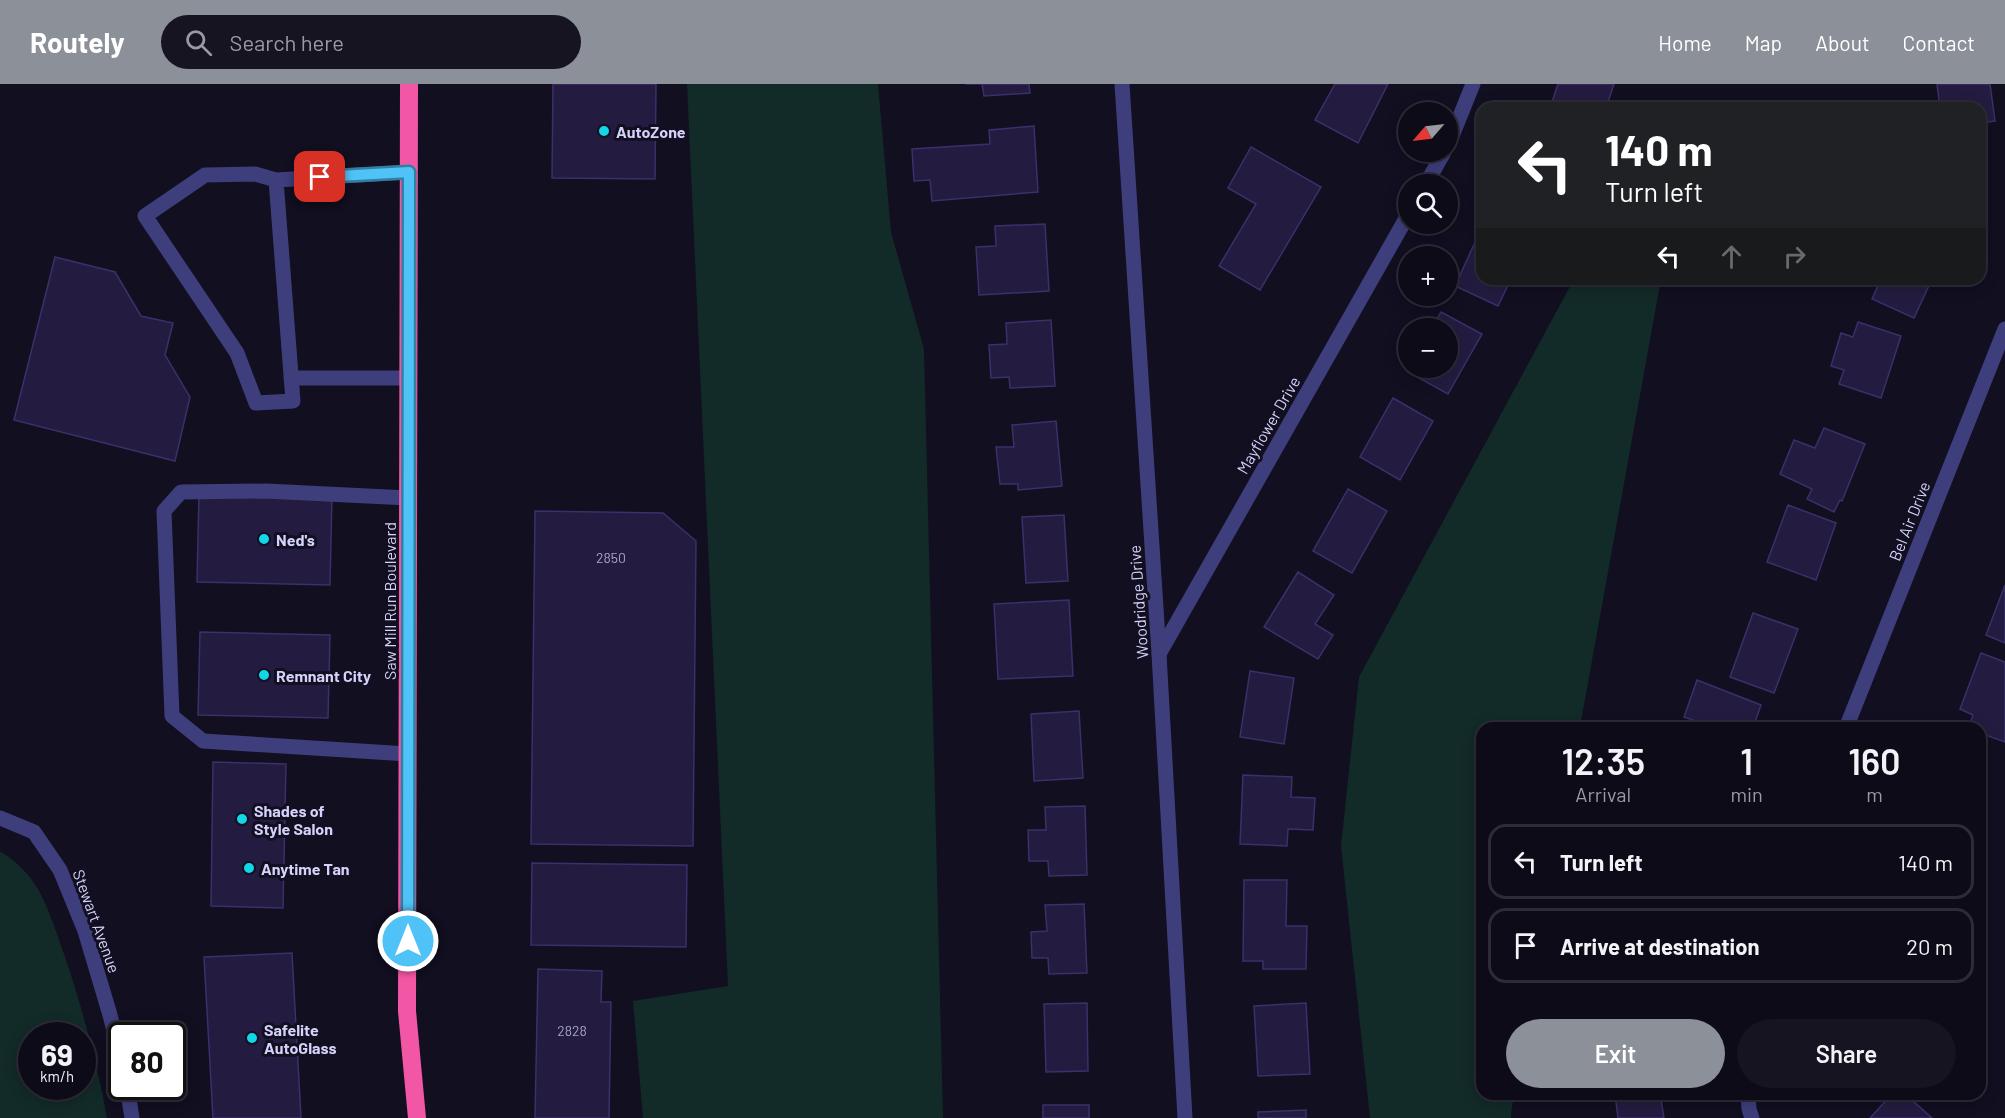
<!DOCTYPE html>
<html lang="en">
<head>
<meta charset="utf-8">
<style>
	:root { --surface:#0d0b18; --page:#161421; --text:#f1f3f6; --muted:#9a9ba2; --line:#2d2b37; --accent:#8c9099 }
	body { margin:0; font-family:Barlow,sans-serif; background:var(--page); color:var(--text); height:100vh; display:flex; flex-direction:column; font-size:22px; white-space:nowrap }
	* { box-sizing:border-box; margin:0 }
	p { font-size:20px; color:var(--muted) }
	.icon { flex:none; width:33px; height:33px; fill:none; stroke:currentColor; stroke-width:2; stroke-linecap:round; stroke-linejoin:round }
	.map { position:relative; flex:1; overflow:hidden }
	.side { position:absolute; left:1476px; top:638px; width:510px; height:378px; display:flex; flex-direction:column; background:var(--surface); border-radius:18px; box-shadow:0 3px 15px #0003,0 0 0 2px var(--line) }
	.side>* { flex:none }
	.hud { position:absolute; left:1476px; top:18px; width:510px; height:183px; border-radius:18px; box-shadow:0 3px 15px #0003,0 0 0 2px var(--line); background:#202124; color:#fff; overflow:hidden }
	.needle { width:39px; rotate:242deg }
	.buttons { position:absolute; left:1398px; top:18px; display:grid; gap:12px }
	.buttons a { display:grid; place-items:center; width:60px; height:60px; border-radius:50%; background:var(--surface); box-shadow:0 3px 15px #0003,0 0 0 2px var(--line); font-size:30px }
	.speed { position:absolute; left:18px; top:938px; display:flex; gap:12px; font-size:30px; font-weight:700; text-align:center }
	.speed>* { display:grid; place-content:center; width:78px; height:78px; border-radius:50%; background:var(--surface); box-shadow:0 3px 15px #0003,0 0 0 2px var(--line); line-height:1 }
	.speed small { font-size:15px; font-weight:400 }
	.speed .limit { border:3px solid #111; border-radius:9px; background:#fff; color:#111 }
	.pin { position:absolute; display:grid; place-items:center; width:51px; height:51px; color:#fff; margin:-26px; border-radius:12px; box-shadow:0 3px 9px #0006 }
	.me { position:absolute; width:66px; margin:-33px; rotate:0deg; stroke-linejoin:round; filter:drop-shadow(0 0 4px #0008) }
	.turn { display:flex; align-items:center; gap:21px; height:126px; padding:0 30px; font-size:27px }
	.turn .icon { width:78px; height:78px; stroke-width:2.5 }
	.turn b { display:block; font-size:42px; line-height:51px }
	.lanes { display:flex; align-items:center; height:57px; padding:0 30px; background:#0003; justify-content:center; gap:30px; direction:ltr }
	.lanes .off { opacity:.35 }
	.eta { display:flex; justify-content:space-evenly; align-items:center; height:102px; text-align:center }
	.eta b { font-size:36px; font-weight:600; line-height:42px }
	.action { display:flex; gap:12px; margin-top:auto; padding:12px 30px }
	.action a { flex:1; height:69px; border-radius:36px; background:var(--accent); color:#fff; font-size:24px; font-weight:600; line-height:69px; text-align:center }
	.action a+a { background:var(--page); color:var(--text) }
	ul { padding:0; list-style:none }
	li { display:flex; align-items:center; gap:18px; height:75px; margin:0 12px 9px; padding:0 18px; border:3px solid var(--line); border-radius:18px }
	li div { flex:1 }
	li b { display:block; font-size:22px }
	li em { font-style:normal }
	header { display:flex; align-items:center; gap:36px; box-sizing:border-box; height:84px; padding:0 30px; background:var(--accent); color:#fff }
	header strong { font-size:28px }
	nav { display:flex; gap:33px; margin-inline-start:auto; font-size:21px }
	.search { width:420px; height:54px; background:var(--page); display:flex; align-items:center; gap:15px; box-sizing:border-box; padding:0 21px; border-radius:33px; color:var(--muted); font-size:22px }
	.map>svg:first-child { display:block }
	.green { fill:#122a28; fill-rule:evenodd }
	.building { fill:#231c40; stroke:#3a306a; stroke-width:1.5 }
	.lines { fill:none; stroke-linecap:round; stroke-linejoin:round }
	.lane { stroke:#3e3e7c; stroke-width:15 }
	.street { stroke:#3e3e7c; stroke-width:15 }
	.highway { stroke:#f257a5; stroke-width:18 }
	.route-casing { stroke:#337fa1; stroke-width:15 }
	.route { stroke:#4fc3f7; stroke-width:10 }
	.poi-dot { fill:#12d7e7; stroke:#110f20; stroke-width:2 }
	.labels { text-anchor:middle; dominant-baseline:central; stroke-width:6; stroke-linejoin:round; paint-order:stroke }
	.number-label { font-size:14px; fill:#a8a4cc }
	.poi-label { font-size:16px; font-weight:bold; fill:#d5d2fb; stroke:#110f20; text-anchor:start }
	.street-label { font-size:16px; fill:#d5d2fb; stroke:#110f20 }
</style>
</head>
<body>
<header>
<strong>Routely</strong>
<div class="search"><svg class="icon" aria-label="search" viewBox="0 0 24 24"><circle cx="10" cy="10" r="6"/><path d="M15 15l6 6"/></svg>Search here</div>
<nav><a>Home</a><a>Map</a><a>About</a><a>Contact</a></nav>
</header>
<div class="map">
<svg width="2005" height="1034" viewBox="0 0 2005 1034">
	<rect width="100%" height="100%" fill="#110f20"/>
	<!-- green -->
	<g class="green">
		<polygon points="687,0 878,0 891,148 924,265 943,1034 643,1034 633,917 728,902"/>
		<polygon points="1574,195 1661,195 1580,643 1482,644 1482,1010 1514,1010 1511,1029 1511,1034 1370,1034 1341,762 1359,593"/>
		<path d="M0,768C11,772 30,791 36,802C47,819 57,850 64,870C82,923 97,978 107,1034H0ZM32,951H82V1002H32Z"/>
	</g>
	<!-- building -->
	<g class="building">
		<polygon points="553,0 656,0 655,95 552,94"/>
		<polygon points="966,0 1029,0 1030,9 984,12 982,0"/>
		<polygon points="1335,0 1388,0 1358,59 1315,36"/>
		<polygon points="1558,0 1614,0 1606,24 1550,24"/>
		<polygon points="1937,0 1990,0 1995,37 1980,39 1980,24 1940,24"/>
		<polygon points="1034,42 1038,108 932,117 930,96 914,97 912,65 990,60 989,46"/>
		<polygon points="1251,63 1321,103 1260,206 1219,182 1256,120 1228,104"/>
		<polygon points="1045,140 1049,207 979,211 976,163 996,162 995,142"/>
		<polygon points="1482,143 1482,195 1511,195 1498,222 1455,202"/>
		<polygon points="55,173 115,188 141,232 173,239 165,271 190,313 175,377 14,336"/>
		<polygon points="1881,195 1932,195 1914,234 1872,215"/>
		<polygon points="1441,228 1482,250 1448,310 1408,288 1410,284 1448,284 1448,244 1432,244"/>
		<polygon points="1051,236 1055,302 1010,304 1009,293 991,294 989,261 1007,260 1006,239"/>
		<polygon points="1858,238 1901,252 1881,314 1839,300 1844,286 1831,282 1841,249 1853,253"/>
		<polygon points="1393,314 1433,337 1400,396 1360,373"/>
		<polygon points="1056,337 1062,402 1018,406 1018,400 1000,400 996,363 1014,363 1012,341"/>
		<polygon points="1824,344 1865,360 1842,417 1840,416 1834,428 1807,415 1812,405 1780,390 1794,356 1815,364"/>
		<polygon points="1348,405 1387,427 1352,489 1313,467"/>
		<polygon points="199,409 332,411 330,501 197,498"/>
		<polygon points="1788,421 1836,439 1816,496 1767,478"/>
		<polygon points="535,427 663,429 696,457 693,762 531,760"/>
		<polygon points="1064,431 1068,497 1026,499 1022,433"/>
		<polygon points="1298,488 1334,511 1315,540 1333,551 1318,575 1264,543"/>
		<polygon points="2005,501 2005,559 1986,551"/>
		<polygon points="1069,516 1073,592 998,595 994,520"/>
		<polygon points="1753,529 1798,545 1774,609 1730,593"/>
		<polygon points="200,548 330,551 328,634 198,631"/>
		<polygon points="1981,569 2005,578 2005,658 1980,649 1980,644 1968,644 1973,631 1960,625"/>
		<polygon points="1250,587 1294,594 1284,660 1240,653"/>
		<polygon points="1697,596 1761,621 1753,644 1707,644 1708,641 1684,633"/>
		<polygon points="1079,627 1083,694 1034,697 1031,630"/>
		<polygon points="213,678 286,680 283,824 211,822"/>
		<polygon points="1243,691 1292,693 1291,713 1315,714 1313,746 1288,745 1287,762 1240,760"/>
		<polygon points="1085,722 1087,791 1049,792 1048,777 1029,777 1028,746 1046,746 1045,723"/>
		<polygon points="532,779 687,781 686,863 531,861"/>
		<polygon points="1244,796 1287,796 1286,842 1307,842 1306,885 1263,885 1263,877 1243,877"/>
		<polygon points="1084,820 1087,889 1049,890 1048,874 1032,874 1031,848 1047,847 1045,821"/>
		<polygon points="292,869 301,1034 213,1034 204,873"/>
		<polygon points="538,885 602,887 601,918 611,918 609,1034 535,1034"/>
		<polygon points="1087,919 1088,987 1046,988 1044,920"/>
		<polygon points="1306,919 1310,990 1258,992 1254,922"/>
		<polygon points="1615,1010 1660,1010 1664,1034 1618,1034"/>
		<polygon points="1892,1010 1905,1010 1932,1034 1870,1034"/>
		<rect x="1043" y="1021" width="46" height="13"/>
		<polygon points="1306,1026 1306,1034 1258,1034 1258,1028"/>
	</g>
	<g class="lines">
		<!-- lane -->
		<g class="lane">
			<polyline points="276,96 255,90 205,91 145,132 237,269 256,319 293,317 276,96 409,88"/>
			<polyline points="291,294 408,294"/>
			<polyline points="408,670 203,657 172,632 164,427 181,408 266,407 408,414"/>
		</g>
		<!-- street -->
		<g class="street">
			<polyline points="1122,0 1159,570 1185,1034"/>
			<polyline points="1448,62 1473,0"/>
			<polyline points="1426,100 1444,68"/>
			<polyline points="1159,570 1408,131"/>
			<polyline points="1846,644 2005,245"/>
			<polyline points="0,734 34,748 60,786 85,847 110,931 122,979"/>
			<polyline points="127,1002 132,1034"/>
			<polyline points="1748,1010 1749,1025 1752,1034"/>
		</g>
		<!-- highway -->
		<polyline class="highway" points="409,0 407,927 417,1034"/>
	</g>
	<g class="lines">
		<defs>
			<polyline id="route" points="320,93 409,88 408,857"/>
		</defs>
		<!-- route casing -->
		<use href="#route" class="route-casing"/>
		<!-- route -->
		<use href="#route" class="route"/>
	</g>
	<!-- markers -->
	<g class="poi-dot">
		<circle cx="604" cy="47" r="6"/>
		<circle cx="264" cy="455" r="6"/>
		<circle cx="264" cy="591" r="6"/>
		<circle cx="242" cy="735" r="6"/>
		<circle cx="249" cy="784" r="6"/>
		<circle cx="252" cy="954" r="6"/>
	</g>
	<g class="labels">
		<!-- number labels -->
		<g class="number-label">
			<text x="611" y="473">2850</text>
			<text x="572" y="946">2828</text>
		</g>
		<!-- poi labels -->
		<g class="poi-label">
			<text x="616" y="47">AutoZone</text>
			<text x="276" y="455">Ned's</text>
			<text x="276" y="591">Remnant City</text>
			<text x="254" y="726">Shades of<tspan x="254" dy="18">Style Salon</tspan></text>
			<text x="261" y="784">Anytime Tan</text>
			<text x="264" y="945">Safelite<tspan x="264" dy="18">AutoGlass</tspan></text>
		</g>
		<!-- street labels -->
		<g class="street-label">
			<text transform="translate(1268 341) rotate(-60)">Mayflower Drive</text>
			<text transform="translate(1909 437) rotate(-68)">Bel Air Drive</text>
			<text transform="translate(389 517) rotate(-90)">Saw Mill Run Boulevard</text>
			<text transform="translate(1138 518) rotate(-94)">Woodridge Drive</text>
			<text transform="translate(97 837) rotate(70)">Stewart Avenue</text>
		</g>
	</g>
</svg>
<div class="buttons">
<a><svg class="needle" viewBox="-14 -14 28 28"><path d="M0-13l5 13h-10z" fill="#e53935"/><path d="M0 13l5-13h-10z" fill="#9a9ba2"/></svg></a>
<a><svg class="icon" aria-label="search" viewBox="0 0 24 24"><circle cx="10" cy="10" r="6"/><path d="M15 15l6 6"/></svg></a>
<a>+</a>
<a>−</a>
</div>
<div class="speed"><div>69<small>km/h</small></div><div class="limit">80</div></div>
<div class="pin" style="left:320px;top:93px;background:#d93025"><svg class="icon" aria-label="arrive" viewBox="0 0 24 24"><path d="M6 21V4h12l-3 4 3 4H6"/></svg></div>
<svg class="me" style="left:408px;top:857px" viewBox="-20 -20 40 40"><circle r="17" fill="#4fc3f7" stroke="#fff" stroke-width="3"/><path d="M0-11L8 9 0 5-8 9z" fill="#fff"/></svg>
<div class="hud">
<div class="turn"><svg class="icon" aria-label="left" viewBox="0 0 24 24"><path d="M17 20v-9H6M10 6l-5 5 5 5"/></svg><div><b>140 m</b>Turn left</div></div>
<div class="lanes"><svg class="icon" aria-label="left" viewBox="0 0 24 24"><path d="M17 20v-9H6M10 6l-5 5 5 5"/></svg><svg class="icon off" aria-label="ahead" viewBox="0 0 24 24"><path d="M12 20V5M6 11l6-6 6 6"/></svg><svg class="icon off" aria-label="right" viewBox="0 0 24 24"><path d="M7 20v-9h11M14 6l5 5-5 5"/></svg></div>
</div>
<section class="side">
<div class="eta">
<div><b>12:35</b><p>Arrival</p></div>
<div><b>1</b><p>min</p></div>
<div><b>160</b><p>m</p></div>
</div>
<ul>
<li><svg class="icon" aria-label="left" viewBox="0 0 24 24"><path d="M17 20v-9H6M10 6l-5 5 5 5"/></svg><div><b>Turn left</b></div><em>140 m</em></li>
<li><svg class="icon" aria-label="arrive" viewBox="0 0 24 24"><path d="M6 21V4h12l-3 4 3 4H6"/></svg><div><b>Arrive at destination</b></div><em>20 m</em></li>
</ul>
<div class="action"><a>Exit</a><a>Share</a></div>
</section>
</div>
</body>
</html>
